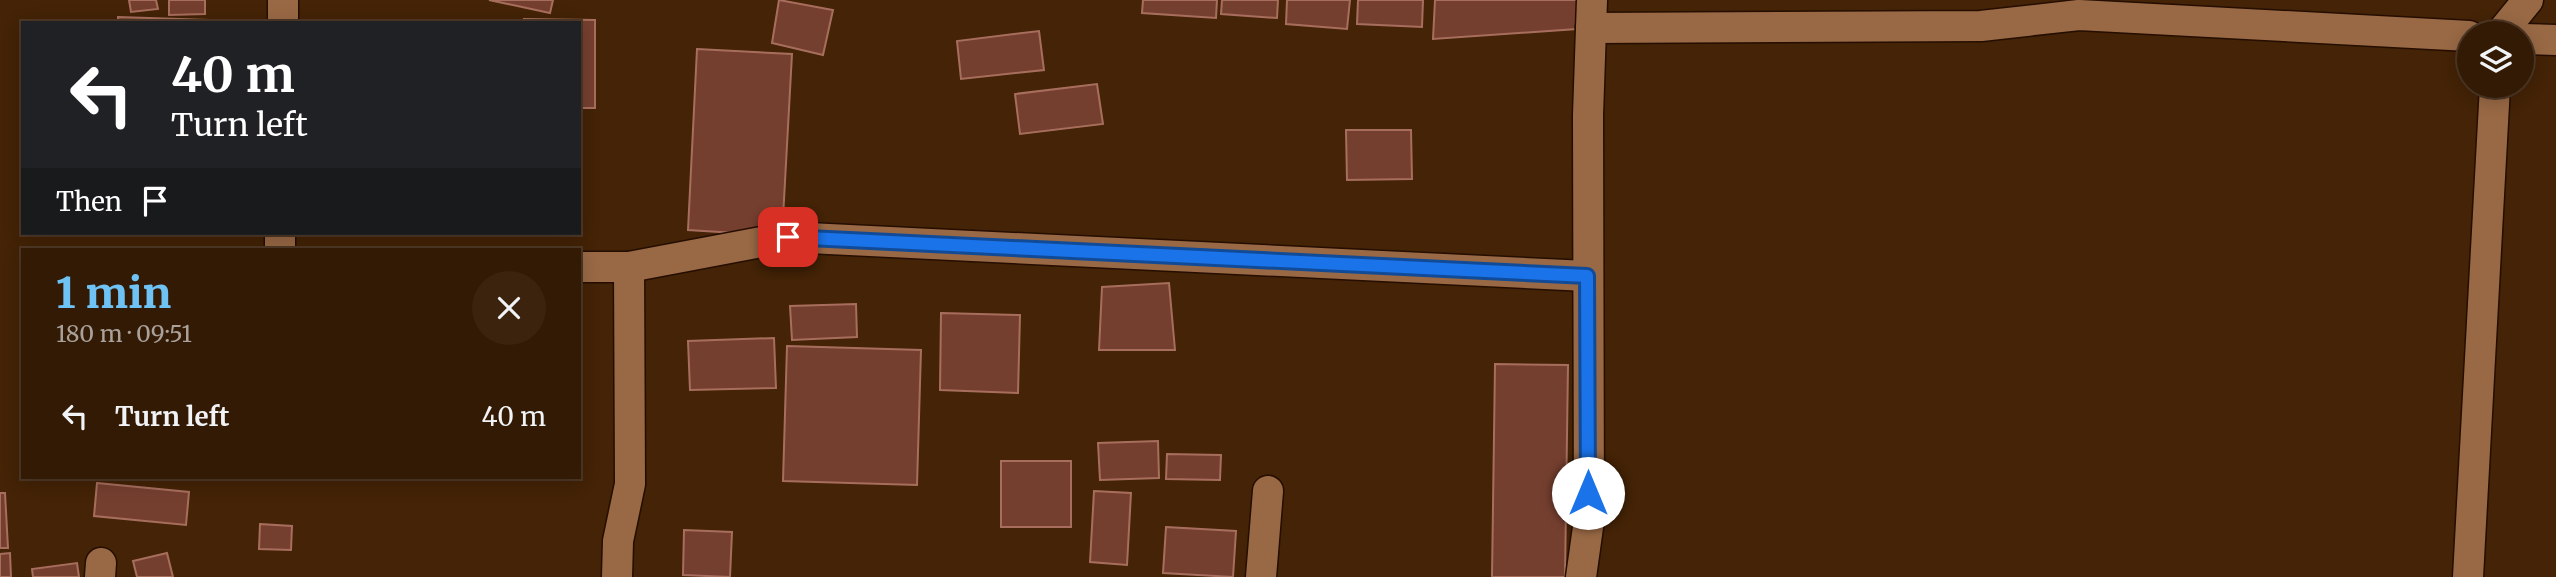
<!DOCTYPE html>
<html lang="en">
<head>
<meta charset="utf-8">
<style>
	:root { --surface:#331a04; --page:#3b230e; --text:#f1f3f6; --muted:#a9a19a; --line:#4e3826; --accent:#6fc2f4 }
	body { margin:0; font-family:Merriweather,serif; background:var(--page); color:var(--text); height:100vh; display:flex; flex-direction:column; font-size:26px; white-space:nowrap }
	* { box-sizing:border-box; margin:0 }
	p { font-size:23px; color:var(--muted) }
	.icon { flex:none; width:38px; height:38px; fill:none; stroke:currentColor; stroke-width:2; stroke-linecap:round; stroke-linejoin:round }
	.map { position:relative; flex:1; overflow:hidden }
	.details { position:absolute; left:21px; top:248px; width:560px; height:231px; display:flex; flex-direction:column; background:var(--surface); border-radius:0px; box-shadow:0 4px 18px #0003,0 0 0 2px var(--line) }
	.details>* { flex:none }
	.guide { position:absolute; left:21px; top:21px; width:560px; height:214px; border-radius:0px; box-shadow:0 4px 18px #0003,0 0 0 2px var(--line); background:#202124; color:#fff; overflow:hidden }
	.fabs { position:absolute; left:2457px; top:21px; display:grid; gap:14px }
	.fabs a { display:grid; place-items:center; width:77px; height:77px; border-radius:50%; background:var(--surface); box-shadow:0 4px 18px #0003,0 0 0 2px var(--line); font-size:35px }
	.pin { position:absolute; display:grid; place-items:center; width:60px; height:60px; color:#fff; margin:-30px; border-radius:14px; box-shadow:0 4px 10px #0006 }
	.me { position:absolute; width:77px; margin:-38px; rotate:0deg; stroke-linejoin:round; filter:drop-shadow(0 0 5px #0008) }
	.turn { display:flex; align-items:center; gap:24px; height:147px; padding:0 35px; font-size:32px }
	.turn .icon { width:91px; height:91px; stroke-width:2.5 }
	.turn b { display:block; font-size:49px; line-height:60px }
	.then { display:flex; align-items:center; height:66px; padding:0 35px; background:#0003; gap:14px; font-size:26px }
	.round { display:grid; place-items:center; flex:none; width:74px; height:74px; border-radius:37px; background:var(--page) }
	.head { display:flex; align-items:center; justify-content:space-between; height:119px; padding:0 35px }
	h1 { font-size:42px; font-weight:800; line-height:52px; color:var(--accent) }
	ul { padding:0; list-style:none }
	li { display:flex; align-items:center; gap:21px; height:98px; padding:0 35px }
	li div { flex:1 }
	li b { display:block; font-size:26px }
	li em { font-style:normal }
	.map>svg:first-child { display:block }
	.building { fill:#753f2f; stroke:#a86e5d; stroke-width:2 }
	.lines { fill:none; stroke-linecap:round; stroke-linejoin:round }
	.minor-casing { stroke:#250e00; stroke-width:33 }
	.minor { stroke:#996945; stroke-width:30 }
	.route-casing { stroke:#114b97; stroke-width:18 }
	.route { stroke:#1a73e8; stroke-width:12 }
</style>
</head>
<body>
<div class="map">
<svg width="2556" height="577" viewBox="0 0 2556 577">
	<rect width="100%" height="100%" fill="#442306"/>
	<!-- building -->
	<g class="building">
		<polygon points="129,0 156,0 158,9 131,12"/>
		<polygon points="169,0 205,0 205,14 169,15"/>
		<polygon points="489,0 553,0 550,13"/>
		<polygon points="779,0 833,10 823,55 772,43"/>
		<polygon points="1143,0 1217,0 1216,18 1142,13"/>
		<polygon points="1222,0 1278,0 1277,18 1221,14"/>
		<polygon points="1287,0 1350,0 1347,29 1286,24"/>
		<polygon points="1358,0 1423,0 1422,27 1357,24"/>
		<polygon points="1435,0 1591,0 1591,28 1433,39"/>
		<polygon points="118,17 272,22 272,23 118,23"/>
		<polygon points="524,19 595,20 595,108 579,108 579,23 524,23"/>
		<polygon points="1039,31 1044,70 961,79 957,41"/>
		<polygon points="697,49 792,54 782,236 688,230"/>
		<polygon points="1097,84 1103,124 1020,134 1015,94"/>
		<polygon points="1346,130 1411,130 1412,179 1347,180"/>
		<polygon points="1169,283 1175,350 1099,350 1102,287"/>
		<polygon points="856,304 857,337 792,340 790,306"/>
		<polygon points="941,313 1020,315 1018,393 940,390"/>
		<polygon points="774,338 776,388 690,390 688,341"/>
		<polygon points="787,346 921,350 917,485 783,481"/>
		<polygon points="1495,364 1568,365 1565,577 1492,577"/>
		<polygon points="1158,441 1159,478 1100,480 1098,443"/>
		<polygon points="1167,454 1221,455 1220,480 1166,479"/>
		<rect x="1001" y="461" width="70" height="66"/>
		<polygon points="97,483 189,492 186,525 94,516"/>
		<polygon points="1094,491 1131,493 1127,565 1090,562"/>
		<polygon points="0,493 5,493 8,548 0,548"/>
		<polygon points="260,524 292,526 291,550 259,549"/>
		<polygon points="1166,527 1236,531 1233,577 1163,573"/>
		<polygon points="684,530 732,532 730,577 683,575"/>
		<polygon points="10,553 11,577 0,577 0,554"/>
		<polygon points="167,553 173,577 137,577 133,561"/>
		<polygon points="77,563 79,577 33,577 32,569"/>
	</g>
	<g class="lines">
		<defs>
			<g id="minor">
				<polyline points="283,23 283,0"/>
				<polyline points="1591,28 1981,26 2079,15 2469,36"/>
				<polyline points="2501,33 2528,0"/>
				<polyline points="2522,39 2556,40"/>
				<polyline points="280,250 280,233"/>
				<polyline points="579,267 629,267 788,237 1587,276"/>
				<polyline points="100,577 101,563"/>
				<polyline points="617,577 618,541 630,484 629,267"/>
				<polyline points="1261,577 1268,491"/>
				<polyline points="1581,577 1589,520 1588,115 1592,0"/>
				<polyline points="2468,577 2495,86"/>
			</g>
		</defs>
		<!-- minor casing -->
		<use href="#minor" class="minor-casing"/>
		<!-- minor -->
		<use href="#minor" class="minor"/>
	</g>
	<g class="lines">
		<defs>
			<polyline id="route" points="788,237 1587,276 1588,493"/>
		</defs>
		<!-- route casing -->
		<use href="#route" class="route-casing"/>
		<!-- route -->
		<use href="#route" class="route"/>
	</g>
</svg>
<div class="fabs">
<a><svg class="icon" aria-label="layers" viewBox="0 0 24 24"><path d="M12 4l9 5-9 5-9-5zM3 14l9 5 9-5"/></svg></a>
</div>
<div class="pin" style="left:788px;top:237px;background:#d93025"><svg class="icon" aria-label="arrive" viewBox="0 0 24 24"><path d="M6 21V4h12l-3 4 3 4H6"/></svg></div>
<svg class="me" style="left:1588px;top:493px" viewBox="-20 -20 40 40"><circle r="19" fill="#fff"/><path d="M0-13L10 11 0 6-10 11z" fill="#1a73e8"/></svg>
<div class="guide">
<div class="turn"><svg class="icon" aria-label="left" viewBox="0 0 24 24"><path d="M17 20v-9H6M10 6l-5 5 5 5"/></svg><div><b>40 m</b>Turn left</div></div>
<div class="then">Then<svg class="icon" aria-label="arrive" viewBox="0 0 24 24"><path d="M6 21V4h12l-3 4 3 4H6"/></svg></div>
</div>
<section class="details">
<div class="head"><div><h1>1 min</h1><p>180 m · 09:51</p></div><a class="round"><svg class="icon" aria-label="close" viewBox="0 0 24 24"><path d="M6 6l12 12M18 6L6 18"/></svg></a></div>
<ul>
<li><svg class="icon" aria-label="left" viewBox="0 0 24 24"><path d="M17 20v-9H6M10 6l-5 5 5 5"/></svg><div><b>Turn left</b></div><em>40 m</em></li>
</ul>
</section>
</div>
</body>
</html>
